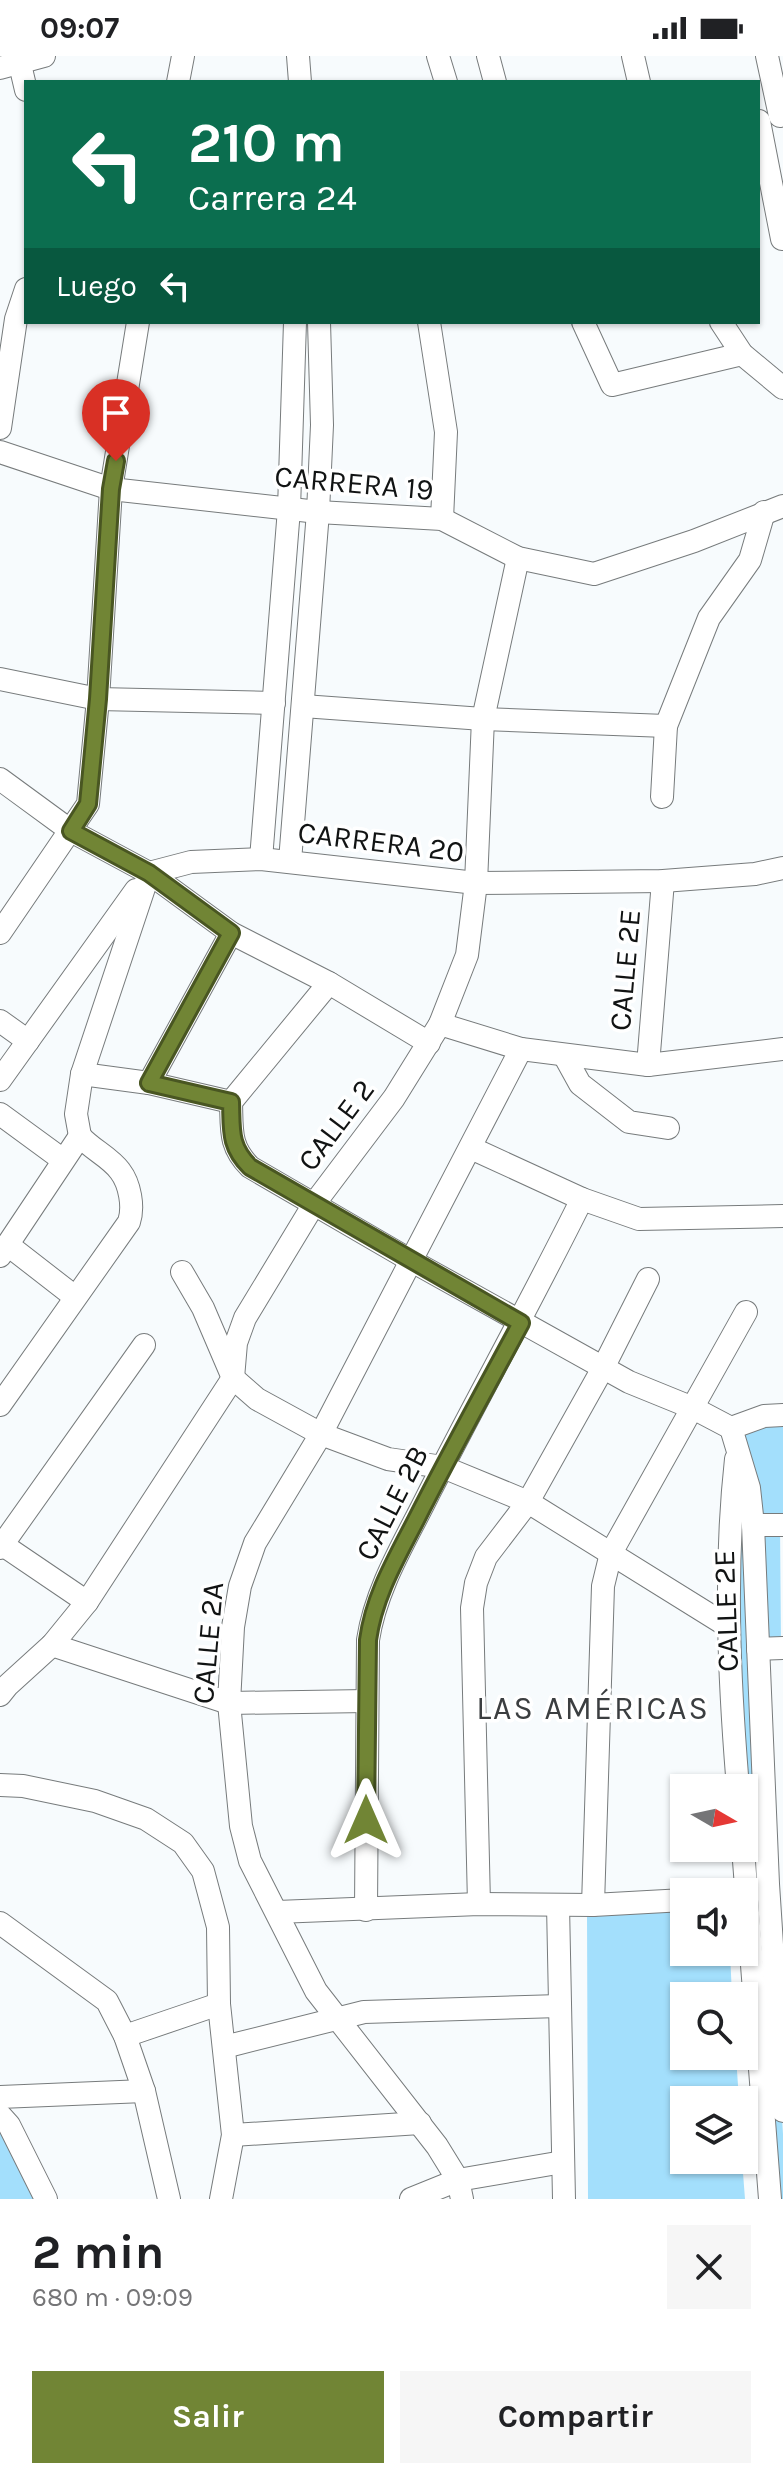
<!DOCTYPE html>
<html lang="es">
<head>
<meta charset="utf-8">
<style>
	:root { --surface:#fff; --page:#f6f6f6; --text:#202124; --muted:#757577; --accent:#718535 }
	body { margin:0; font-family:Karla,sans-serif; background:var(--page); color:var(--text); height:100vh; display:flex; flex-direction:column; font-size:30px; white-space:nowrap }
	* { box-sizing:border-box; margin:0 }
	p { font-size:26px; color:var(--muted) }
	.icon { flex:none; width:44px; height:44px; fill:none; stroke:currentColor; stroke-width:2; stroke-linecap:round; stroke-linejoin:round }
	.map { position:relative; height:2143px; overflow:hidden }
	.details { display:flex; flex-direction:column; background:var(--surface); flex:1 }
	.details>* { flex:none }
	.hud { position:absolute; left:24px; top:24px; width:736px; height:244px; border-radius:0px; box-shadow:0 2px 6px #0004; background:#0b6e4f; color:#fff; overflow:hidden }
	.needle { width:52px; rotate:99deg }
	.controls { position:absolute; left:670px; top:1718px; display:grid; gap:16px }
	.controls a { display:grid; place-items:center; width:88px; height:88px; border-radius:0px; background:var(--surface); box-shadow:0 2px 6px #0004; font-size:40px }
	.pin { position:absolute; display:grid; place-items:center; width:68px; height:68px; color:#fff; margin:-82px -34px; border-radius:50% 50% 50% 0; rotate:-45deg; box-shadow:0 0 8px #0007 }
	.pin .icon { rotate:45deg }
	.me { position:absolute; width:88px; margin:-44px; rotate:0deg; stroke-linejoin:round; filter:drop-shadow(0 0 6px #0008) }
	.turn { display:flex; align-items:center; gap:28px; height:168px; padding:0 32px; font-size:36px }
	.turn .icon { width:104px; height:104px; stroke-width:2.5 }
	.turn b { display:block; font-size:56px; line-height:68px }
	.then { display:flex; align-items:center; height:76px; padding:0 32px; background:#0003; gap:16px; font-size:30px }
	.round { display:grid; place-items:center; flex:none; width:84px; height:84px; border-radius:0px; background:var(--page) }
	.headline { display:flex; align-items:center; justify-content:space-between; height:136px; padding:0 32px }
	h1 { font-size:48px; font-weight:700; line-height:60px }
	.action { display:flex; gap:16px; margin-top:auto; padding:16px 32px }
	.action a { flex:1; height:92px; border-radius:0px; background:var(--accent); color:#fff; font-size:32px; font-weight:700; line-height:92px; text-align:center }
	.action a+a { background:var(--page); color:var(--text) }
	.status { display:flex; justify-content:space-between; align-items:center; height:56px; padding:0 40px; background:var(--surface); direction:ltr }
	.status svg { height:22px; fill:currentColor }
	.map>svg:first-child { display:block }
	.green { fill:#a3dffc }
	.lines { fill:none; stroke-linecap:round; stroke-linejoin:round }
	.minor-casing { stroke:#777b7c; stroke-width:24 }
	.minor { stroke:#fff; stroke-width:22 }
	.route-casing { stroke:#495622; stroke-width:20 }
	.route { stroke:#718535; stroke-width:14 }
	.labels { text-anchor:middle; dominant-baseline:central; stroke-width:7; stroke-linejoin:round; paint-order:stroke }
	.street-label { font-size:30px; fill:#111313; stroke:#fff }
	.neighbourhood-label { font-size:32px; letter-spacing:2px; fill:#3b3e40; stroke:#fff }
</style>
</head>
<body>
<div class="status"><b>09:07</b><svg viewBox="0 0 49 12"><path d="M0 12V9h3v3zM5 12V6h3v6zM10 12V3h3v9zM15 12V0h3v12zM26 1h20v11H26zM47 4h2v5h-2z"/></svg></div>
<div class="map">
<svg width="783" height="2143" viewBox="0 0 783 2143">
	<rect width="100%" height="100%" fill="#f7fbfd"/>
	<!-- green -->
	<g class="green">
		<polygon points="783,1361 783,1468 780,1469 781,1591 753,1591 783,2078 783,2143 771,2143 744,1781 732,1373"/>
		<polygon points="684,1854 684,1896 730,1896 732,1940 684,1940 684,2000 736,2000 739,2044 684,2044 684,2104 742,2104 745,2143 588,2143 587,1857"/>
		<polygon points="0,2069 41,2143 0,2143"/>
	</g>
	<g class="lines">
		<defs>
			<g id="minor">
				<polyline points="18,0 26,34"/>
				<polyline points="298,0 300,26"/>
				<polyline points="438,0 446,26"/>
				<polyline points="488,0 495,26"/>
				<polyline points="633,0 639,26"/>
				<polyline points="767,0 780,60"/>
				<polyline points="0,12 44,0"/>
				<polyline points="178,26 183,0"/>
				<polyline points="759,65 782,183"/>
				<polyline points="429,266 446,376 442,463"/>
				<polyline points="583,266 612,329 742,298"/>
				<polyline points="721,266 742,298 783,332"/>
				<polyline points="0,372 16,263 26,233"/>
				<polyline points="0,396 111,433 318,456 442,463 518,502 594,518 694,485 783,450"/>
				<polyline points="0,623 98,643 274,647"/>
				<polyline points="303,650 483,663 666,670"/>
				<polyline points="0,723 71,775 149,817 231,877 329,927 429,987"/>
				<polyline points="662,741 666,670 709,562 750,504 764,456"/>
				<polyline points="261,803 289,453 295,266"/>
				<polyline points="290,805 318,456 322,369 319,266"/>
				<polyline points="149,817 191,806 261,803 476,827 663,825 755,818 783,812"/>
				<polyline points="0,877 88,748 98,643 111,433 138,266"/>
				<polyline points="0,965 28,985"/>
				<polyline points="440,968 521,993 648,1009 783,993"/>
				<polyline points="564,999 580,1028 629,1066 668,1072"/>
				<polyline points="648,1009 663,825"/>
				<polyline points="82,1018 149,1027 231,1046"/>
				<polyline points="0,1024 136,834"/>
				<polyline points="149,1027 231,877"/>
				<path d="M231,1046C232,1074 229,1090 250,1111L410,1204L629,1326L693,1352L731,1372L764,1360L783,1359"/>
				<polyline points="231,1046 329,927"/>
				<polyline points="0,1058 63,1104"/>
				<polyline points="80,1080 76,1058 82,1018 149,817"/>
				<polyline points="471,1092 582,1143 639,1163 783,1160"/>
				<polyline points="8,1189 75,1241"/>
				<polyline points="0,1200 80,1080"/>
				<polyline points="182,1216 203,1252 233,1322 257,1343 321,1378 388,1403 443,1411 528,1446 729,1571"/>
				<path d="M0,1349L129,1166C134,1151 130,1128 120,1115C110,1101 91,1093 80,1080"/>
				<polyline points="731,1372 749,1432 753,1469 768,1828 783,2055"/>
				<path d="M736,1403C724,1512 729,1623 738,1732"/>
				<polyline points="753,1469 783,1469"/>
				<polyline points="0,1487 87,1546"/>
				<polyline points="0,1492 144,1289"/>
				<polyline points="52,1589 229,1647 367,1645"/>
				<polyline points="758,1593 783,1592"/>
				<polyline points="0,1639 8,1629 52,1589 87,1546 233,1322 236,1287 245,1262 314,1148 394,1042 440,968 467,899 476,827 483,663 518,502"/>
				<polyline points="0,1729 23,1730 95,1745 146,1763 183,1787 203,1815 218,1871 219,1948 233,2079 221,2143"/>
				<polyline points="743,1792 770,2143"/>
				<polyline points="479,1848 472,1552 476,1527 486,1501 528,1446 603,1312 648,1223"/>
				<polyline points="558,1849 564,2143"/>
				<polyline points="593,1849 603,1530 611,1497 746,1256"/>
				<path d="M366,1854L368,1584C376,1531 406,1484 429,1437C479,1339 533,1242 582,1143"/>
				<polyline points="277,1856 479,1848 593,1849 684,1844"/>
				<polyline points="0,1867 107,1945 125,1980 144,2035 169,2143"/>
				<polyline points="125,1980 219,1948"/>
				<polyline points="224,1991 364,1956 560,1950"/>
				<polyline points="0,2041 144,2035"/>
				<polyline points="0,2059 9,2069 46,2143"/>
				<polyline points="233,2079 420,2067"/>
				<polyline points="411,2143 458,2124 563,2106"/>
				<polyline points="462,2143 458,2124 437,2090 316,1935 250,1805 241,1770 229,1647 233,1571 240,1530 255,1487 321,1378 521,993"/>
			</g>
		</defs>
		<!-- minor casing -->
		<use href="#minor" class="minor-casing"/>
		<!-- minor -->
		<use href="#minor" class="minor"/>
	</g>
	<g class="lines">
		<defs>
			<path id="route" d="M116,405L111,433L98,643L88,748L71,775L149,817L231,877L149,1027L231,1046C232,1074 229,1090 250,1111L521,1267C486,1332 450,1397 416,1464C396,1503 374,1540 368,1584L366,1764"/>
		</defs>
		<!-- route casing -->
		<use href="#route" class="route-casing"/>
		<!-- route -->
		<use href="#route" class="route"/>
	</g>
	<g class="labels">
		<!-- street labels -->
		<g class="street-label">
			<text transform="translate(354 427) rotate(5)">CARRERA 19</text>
			<text transform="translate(381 786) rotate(7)">CARRERA 20</text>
			<text transform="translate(625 914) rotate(-85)">CALLE 2E</text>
			<text transform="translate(336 1069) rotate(-53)">CALLE 2</text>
			<text transform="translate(392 1447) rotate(-63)">CALLE 2B</text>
			<text transform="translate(726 1555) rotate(-92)">CALLE 2E</text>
			<text transform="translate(208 1587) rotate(-85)">CALLE 2A</text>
		</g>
		<!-- neighbourhood labels -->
		<g class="neighbourhood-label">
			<text x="593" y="1652">LAS AMÉRICAS</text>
		</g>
	</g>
</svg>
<div class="controls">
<a><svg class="needle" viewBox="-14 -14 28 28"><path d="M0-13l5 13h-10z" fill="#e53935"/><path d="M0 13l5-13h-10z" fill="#757577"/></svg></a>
<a><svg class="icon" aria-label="sound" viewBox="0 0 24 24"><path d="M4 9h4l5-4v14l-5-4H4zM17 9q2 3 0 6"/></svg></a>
<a><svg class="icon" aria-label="search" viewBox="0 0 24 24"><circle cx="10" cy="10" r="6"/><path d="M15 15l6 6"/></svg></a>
<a><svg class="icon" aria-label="layers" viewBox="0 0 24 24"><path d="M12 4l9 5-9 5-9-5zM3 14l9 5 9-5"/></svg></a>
</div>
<div class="pin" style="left:116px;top:405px;background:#d93025"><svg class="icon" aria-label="arrive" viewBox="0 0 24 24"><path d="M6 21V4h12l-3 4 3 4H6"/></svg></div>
<svg class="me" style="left:366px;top:1764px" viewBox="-20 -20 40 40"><path d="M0-17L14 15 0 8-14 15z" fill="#718535" stroke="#fff" stroke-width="4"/></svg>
<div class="hud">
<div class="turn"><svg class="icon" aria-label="left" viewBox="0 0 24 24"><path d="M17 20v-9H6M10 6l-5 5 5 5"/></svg><div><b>210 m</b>Carrera 24</div></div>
<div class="then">Luego<svg class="icon" aria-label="left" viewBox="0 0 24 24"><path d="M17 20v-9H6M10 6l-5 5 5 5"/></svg></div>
</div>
</div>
<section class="details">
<div class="headline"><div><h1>2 min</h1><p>680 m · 09:09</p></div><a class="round"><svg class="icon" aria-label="close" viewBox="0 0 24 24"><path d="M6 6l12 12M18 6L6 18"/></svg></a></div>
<div class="action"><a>Salir</a><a>Compartir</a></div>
</section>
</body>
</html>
